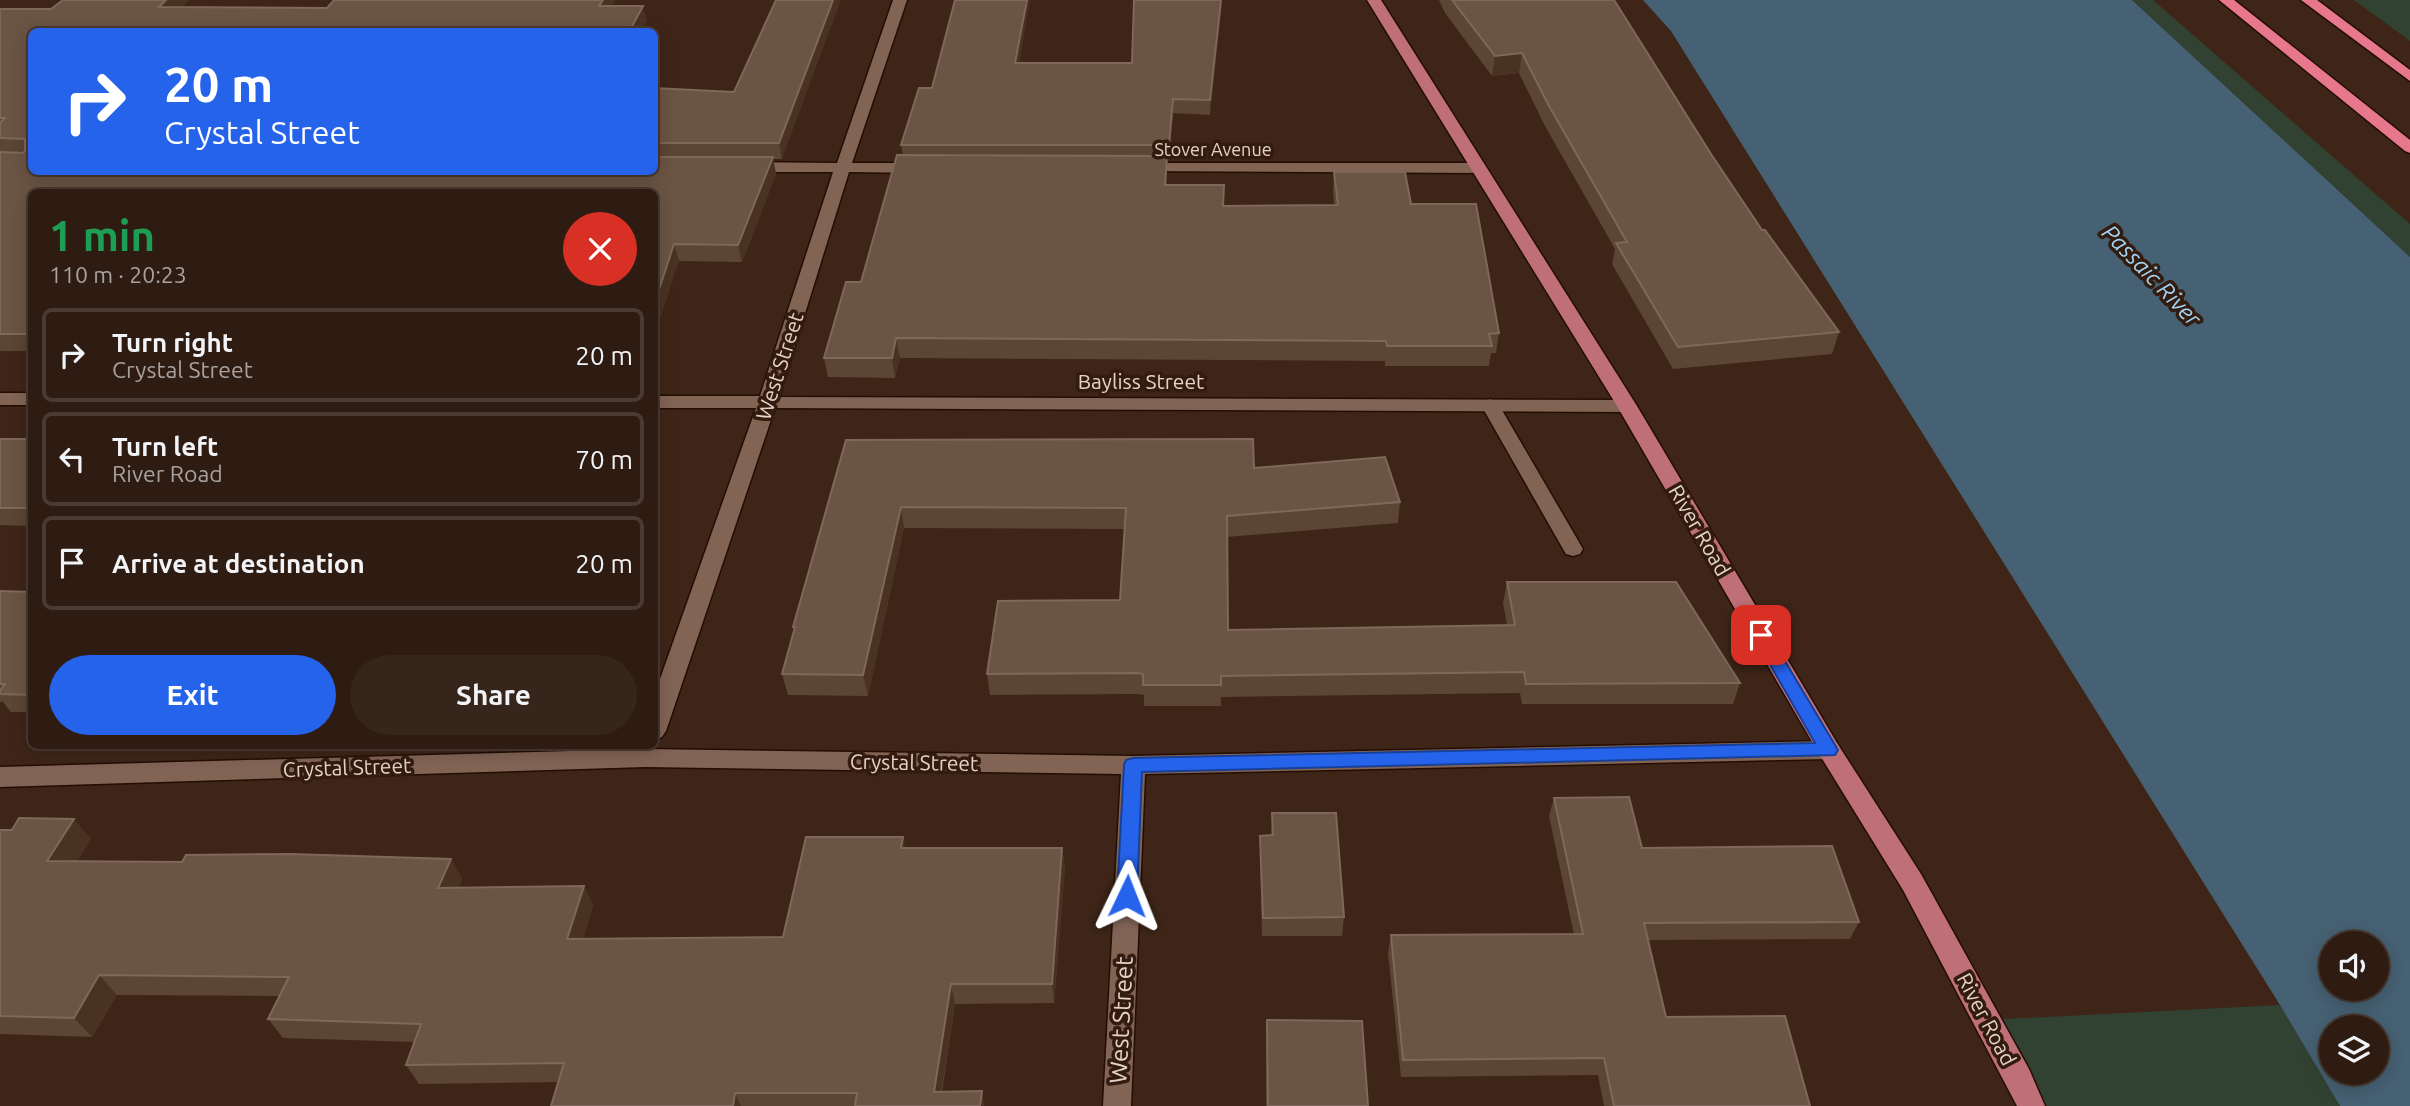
<!DOCTYPE html>
<html lang="en">
<head>
<meta charset="utf-8">
<style>
	:root { --surface:#2e1c12; --page:#36251b; --text:#f1f3f6; --muted:#a7a19f; --line:#493a32; --accent:#2563eb }
	body { margin:0; font-family:Ubuntu,sans-serif; background:var(--page); color:var(--text); height:100vh; display:flex; flex-direction:column; font-size:26px; white-space:nowrap }
	* { box-sizing:border-box; margin:0 }
	p { font-size:23px; color:var(--muted) }
	.icon { flex:none; width:38px; height:38px; fill:none; stroke:currentColor; stroke-width:2; stroke-linecap:round; stroke-linejoin:round }
	.map { position:relative; flex:1; overflow:hidden }
	.drawer { position:absolute; left:28px; top:189px; width:630px; height:560px; display:flex; flex-direction:column; background:var(--surface); border-radius:10px; box-shadow:0 4px 18px #0003,0 0 0 2px var(--line) }
	.drawer>* { flex:none }
	.hud { position:absolute; left:28px; top:28px; width:630px; height:147px; border-radius:10px; box-shadow:0 4px 18px #0003,0 0 0 2px var(--line); background:#2563eb; color:#fff; overflow:hidden }
	.buttons { position:absolute; left:2319px; top:931px; display:grid; gap:14px }
	.buttons a { display:grid; place-items:center; width:70px; height:70px; border-radius:50%; background:var(--surface); box-shadow:0 4px 18px #0003,0 0 0 2px var(--line); font-size:35px }
	.pin { position:absolute; display:grid; place-items:center; width:60px; height:60px; color:#fff; margin:-30px; border-radius:14px; box-shadow:0 4px 10px #0006 }
	.me { position:absolute; width:77px; margin:-38px; rotate:2deg; stroke-linejoin:round; filter:drop-shadow(0 0 5px #0008) }
	.turn { display:flex; align-items:center; gap:24px; height:147px; padding:0 21px; font-size:32px }
	.turn .icon { width:91px; height:91px; stroke-width:2.5 }
	.turn b { display:block; font-size:49px; line-height:60px }
	.round { display:grid; place-items:center; flex:none; width:74px; height:74px; border-radius:37px; background:var(--page) }
	.summary { display:flex; align-items:center; justify-content:space-between; height:119px; padding:0 21px }
	h1 { font-size:42px; font-weight:700; line-height:52px; color:#1e9e55 }
	.button { display:flex; gap:14px; margin-top:auto; padding:14px 21px }
	.button a { flex:1; height:80px; border-radius:42px; background:var(--accent); color:#fff; font-size:28px; font-weight:700; line-height:80px; text-align:center }
	.button a+a { background:var(--page); color:var(--text) }
	ul { padding:0; list-style:none }
	li { display:flex; align-items:center; gap:21px; height:94px; margin:0 14px 10px; padding:0 7px; border:4px solid var(--line); border-radius:10px }
	li div { flex:1 }
	li b { display:block; font-size:26px }
	li em { font-style:normal }
	.map>svg:first-child { display:block }
	.green { fill:#314232 }
	.water { fill:#466173; fill-rule:evenodd }
	.lines { fill:none; stroke-linecap:round; stroke-linejoin:round }
	.lane-casing { stroke:#240d03; stroke-width:3 }
	.street-casing { stroke:#240d03; stroke-width:3 }
	.primary-casing { stroke:#240d03; stroke-width:3 }
	.highway-casing { stroke:#240d03; stroke-width:3 }
	.lane { fill:#826455; fill-rule:evenodd }
	.street { fill:#826455; fill-rule:evenodd }
	.primary { fill:#be6f77; fill-rule:evenodd }
	.highway { fill:#e6778d; fill-rule:evenodd }
	.wall { fill:#5b4533 }
	.shaded-wall { fill:#493222 }
	.building { fill:#6a5444; stroke:#7d6859; stroke-width:2 }
	.route { fill:#2563eb; stroke:#184099; stroke-width:2 }
	.labels { text-anchor:middle; dominant-baseline:central; stroke-width:7; stroke-linejoin:round; paint-order:stroke }
	.far-street-label { font-size:18px; fill:#e4d2ca; stroke:#331b0e }
	.street-label { font-size:21px; fill:#e4d2ca; stroke:#331b0e }
	.water-label { font-size:23px; font-style:italic; fill:#a0d5f8; stroke:#331b0e }
	.near-street-label { font-size:24px; fill:#e4d2ca; stroke:#331b0e }
</style>
</head>
<body>
<div class="map">
<svg width="2410" height="1106" viewBox="0 0 2410 1106">
	<rect width="100%" height="100%" fill="#3e2518"/>
	<!-- green -->
	<g class="green">
		<polygon points="2132,0 2153,0 2410,224 2410,257"/>
		<polygon points="2354,0 2410,0 2410,41"/>
		<polygon points="2280,1005 2340,1106 2031,1106 1987,1020"/>
	</g>
	<!-- water -->
	<path class="water" d="M1643,0H2132L2410,257V1106H2340L2280,1005L1671,31ZM2331,943H2376V989H2331ZM2331,1027H2376V1073H2331Z"/>
	<g class="lines">
		<defs>
			<polygon id="lane" points="1490,399 1499,405 1583,549 1580,554 1573,556 1566,554 1563,549 1481,405"/>
			<g id="street">
				<polygon points="893,0 907,0 852,163 922,163 930,168 922,173 849,172 779,397 1627,400 1637,406 1627,412 775,408 666,731 662,737 654,740 654,696 756,408 654,408 654,396 760,396 833,172 748,172 740,167 748,162 837,163"/>
				<polygon points="1140,163 1478,163 1486,168 1478,173 1134,171 1132,168"/>
				<rect x="0" y="393" width="32" height="12"/>
				<polygon points="1829,741 1837,743 1841,750 1837,757 1829,759 1145,774 1131,1106 1103,1106 1121,774 645,767 0,787 0,767 645,749 1133,756"/>
			</g>
			<polygon id="primary" points="1367,0 1381,0 1637,406 1837,743 1921,874 2029,1069 2045,1106 2017,1106 1903,890 1821,757 1617,406"/>
			<g id="highway">
				<polygon points="2219,0 2234,0 2410,140 2410,153 2405,151"/>
				<polygon points="2301,0 2317,0 2410,70 2410,81"/>
			</g>
		</defs>
		<!-- lane casing -->
		<use href="#lane" class="lane-casing"/>
		<!-- street casing -->
		<use href="#street" class="street-casing"/>
		<!-- primary casing -->
		<use href="#primary" class="primary-casing"/>
		<!-- highway casing -->
		<use href="#highway" class="highway-casing"/>
		<!-- lane -->
		<use href="#lane" class="lane"/>
		<!-- street -->
		<use href="#street" class="street"/>
		<!-- primary -->
		<use href="#primary" class="primary"/>
		<!-- highway -->
		<use href="#highway" class="highway"/>
	</g>
	<!-- wall -->
	<g class="wall">
		<polygon points="63,0 189,0 182,7 327,8 612,6 647,21 32,32 654,172 654,88 734,92 776,0 782,159 773,159 776,174 742,262 679,261 654,192 32,192 32,351 0,351 0,9 51,9"/>
		<polygon points="1222,0 1210,115 1173,113 1169,160 1167,160 1167,185 1224,206 1334,205 1333,191 1334,172 1411,204 1499,333 1496,353 1491,353 1489,366 1385,366 1385,361 900,358 895,378 828,377 824,358 861,282 903,155 901,145 932,88 1019,63 1132,63"/>
		<polygon points="1439,0 1614,0 1711,154 1762,230 1839,332 1832,354 1673,369 1612,264 1615,249 1545,126 1519,73 1492,76 1445,13"/>
		<polygon points="0,439 32,439 32,526 0,525"/>
		<polygon points="846,440 1254,468 1400,502 1398,523 1227,537 1228,630 1507,625 1503,603 1507,582 1740,683 1733,704 1522,704 1520,693 1221,697 1221,706 1144,706 1144,695 1138,694 990,695 987,674 1120,600 1124,529 904,528 868,696 788,695 782,674 794,632 793,627"/>
		<polygon points="0,591 32,592 32,712 11,712 3,702 0,702"/>
		<polygon points="1554,798 1642,848 1859,922 1850,939 1648,940 1666,1017 1810,1106 1604,1106 1598,1075 1401,1077 1388,953 1391,935 1574,935 1549,816"/>
		<polygon points="1272,813 1344,917 1342,936 1262,936 1260,855 1260,836 1271,835"/>
		<polygon points="0,830 12,830 91,839 77,861 182,862 451,859 462,879 458,888 584,886 593,906 583,939 783,937 905,848 1062,848 1065,868 1054,1003 955,1004 942,1092 982,1091 984,1106 551,1106 558,1082 419,1084 406,1065 414,1042 283,1038 268,1019 279,996 117,995 92,1037 0,1034"/>
		<polygon points="1267,1020 1368,1106 1266,1106 1266,1038"/>
	</g>
	<!-- shaded-wall -->
	<g class="shaded-wall">
		<polygon points="166,0 189,0 166,22 159,7"/>
		<polygon points="603,0 615,0 603,21 599,6"/>
		<polygon points="833,0 841,0 782,159 779,143"/>
		<polygon points="1027,0 1030,0 1017,78 1015,63"/>
		<polygon points="1221,0 1222,0 1210,115 1210,100"/>
		<polygon points="643,6 647,21 641,32 629,32"/>
		<polygon points="1522,53 1519,73 1492,76 1495,56"/>
		<polygon points="1173,99 1173,113 1169,160 1169,145"/>
		<polygon points="1167,156 1167,175 1165,204 1165,185"/>
		<polygon points="773,157 776,174 742,262 738,245"/>
		<polygon points="674,244 679,261 654,338 654,305"/>
		<polygon points="896,338 900,358 895,378 892,358"/>
		<polygon points="901,507 904,528 868,696 863,675"/>
		<polygon points="74,819 91,839 64,881 47,861"/>
		<polygon points="903,837 907,857 901,848"/>
		<polygon points="1062,848 1065,868 1054,1003 1052,984"/>
		<polygon points="451,859 462,879 450,908 438,888"/>
		<polygon points="584,886 593,906 577,959 567,939"/>
		<polygon points="99,975 117,995 92,1037 74,1018"/>
		<polygon points="951,984 955,1004 939,1106 934,1092"/>
		<polygon points="982,1091 984,1106 980,1106"/>
		<polygon points="735,1093 741,1106 733,1106"/>
	</g>
	<!-- building -->
	<g class="building">
		<polygon points="63,0 166,0 159,7 327,8 334,0 603,0 599,6 643,6 629,32 32,32 32,172 654,172 654,157 773,157 738,245 674,244 654,305 654,192 32,192 32,334 0,334 0,152 23,153 25,151 25,139 0,138 0,123 5,118 0,118 0,9 51,9"/>
		<polygon points="776,0 833,0 779,143 654,143 654,88 734,92"/>
		<polygon points="955,0 1027,0 1015,63 1132,63 1134,0 1221,0 1210,100 1173,99 1169,145 901,145 919,88 932,88"/>
		<polygon points="1452,0 1614,0 1711,154 1762,230 1765,230 1839,332 1678,347 1616,243 1627,242 1549,106 1522,53 1495,56"/>
		<polygon points="897,155 1167,156 1165,185 1224,185 1223,206 1338,205 1334,172 1405,172 1411,204 1476,204 1499,333 1489,334 1492,346 1387,346 1386,341 896,338 892,358 824,358 846,282 861,282"/>
		<rect x="0" y="439" width="32" height="69"/>
		<polygon points="1253,439 1254,468 1385,457 1400,502 1227,516 1228,630 1515,625 1507,582 1676,582 1740,683 1526,684 1524,672 1221,676 1221,685 1143,685 1143,674 1137,673 987,674 998,601 1120,600 1126,508 901,507 863,675 782,674 795,627 793,627 846,440"/>
		<polygon points="0,591 32,592 32,695 0,694 0,691 5,684 0,684"/>
		<polygon points="1629,797 1642,848 1832,846 1859,922 1644,923 1666,1017 1785,1016 1810,1106 1614,1106 1604,1058 1403,1060 1391,935 1583,934 1554,798"/>
		<polygon points="1272,813 1336,813 1344,917 1263,918 1260,836 1273,835"/>
		<polygon points="19,818 74,819 47,861 182,862 186,855 290,854 451,859 438,888 584,886 567,939 783,937 806,837 903,837 901,848 1062,848 1052,984 951,984 934,1092 982,1091 980,1106 855,1106 857,1093 735,1093 733,1106 551,1106 564,1063 406,1065 421,1024 268,1019 289,977 99,975 74,1018 0,1016 0,830 12,830"/>
		<polygon points="1267,1020 1362,1021 1368,1106 1268,1106"/>
	</g>
	<!-- route -->
	<polygon class="route" points="1761,629 1767,631 1835,745 1838,750 1835,755 1142,772 1137,896 1134,902 1127,905 1120,902 1117,896 1124,765 1126,760 1133,758 1815,743 1753,635"/>
	<g class="labels">
		<!-- far-street labels -->
		<g class="far-street-label">
			<text x="1213" y="149">Stover Avenue</text>
		</g>
		<!-- street labels -->
		<g class="street-label">
			<text transform="translate(779 366) rotate(-72)">West Street</text>
			<text x="1141" y="381">Bayliss Street</text>
			<text transform="translate(1700 530) rotate(60)">River Road</text>
			<text transform="translate(914 762) rotate(1)">Crystal Street</text>
			<text transform="translate(347 767) rotate(-2)">Crystal Street</text>
			<text transform="translate(1987 1019) rotate(62)">River Road</text>
		</g>
		<!-- water labels -->
		<g class="water-label">
			<text transform="translate(2152 275) rotate(46)">Passaic River</text>
		</g>
		<!-- near-street labels -->
		<g class="near-street-label">
			<text transform="translate(1121 1020) rotate(-87)">West Street</text>
		</g>
	</g>
</svg>
<div class="buttons">
<a><svg class="icon" aria-label="sound" viewBox="0 0 24 24"><path d="M4 9h4l5-4v14l-5-4H4zM17 9q2 3 0 6"/></svg></a>
<a><svg class="icon" aria-label="layers" viewBox="0 0 24 24"><path d="M12 4l9 5-9 5-9-5zM3 14l9 5 9-5"/></svg></a>
</div>
<div class="pin" style="left:1761px;top:635px;background:#d93025"><svg class="icon" aria-label="arrive" viewBox="0 0 24 24"><path d="M6 21V4h12l-3 4 3 4H6"/></svg></div>
<svg class="me" style="left:1127px;top:896px" viewBox="-20 -20 40 40"><path d="M0-17L14 15 0 8-14 15z" fill="#2563eb" stroke="#fff" stroke-width="4"/></svg>
<div class="hud">
<div class="turn"><svg class="icon" aria-label="right" viewBox="0 0 24 24"><path d="M7 20v-9h11M14 6l5 5-5 5"/></svg><div><b>20 m</b>Crystal Street</div></div>
</div>
<section class="drawer">
<div class="summary"><div><h1>1 min</h1><p>110 m · 20:23</p></div><a class="round" style="background:#d93025;color:#fff"><svg class="icon" aria-label="close" viewBox="0 0 24 24"><path d="M6 6l12 12M18 6L6 18"/></svg></a></div>
<ul>
<li><svg class="icon" aria-label="right" viewBox="0 0 24 24"><path d="M7 20v-9h11M14 6l5 5-5 5"/></svg><div><b>Turn right</b><p>Crystal Street</p></div><em>20 m</em></li>
<li><svg class="icon" aria-label="left" viewBox="0 0 24 24"><path d="M17 20v-9H6M10 6l-5 5 5 5"/></svg><div><b>Turn left</b><p>River Road</p></div><em>70 m</em></li>
<li><svg class="icon" aria-label="arrive" viewBox="0 0 24 24"><path d="M6 21V4h12l-3 4 3 4H6"/></svg><div><b>Arrive at destination</b></div><em>20 m</em></li>
</ul>
<div class="button"><a>Exit</a><a>Share</a></div>
</section>
</div>
</body>
</html>
